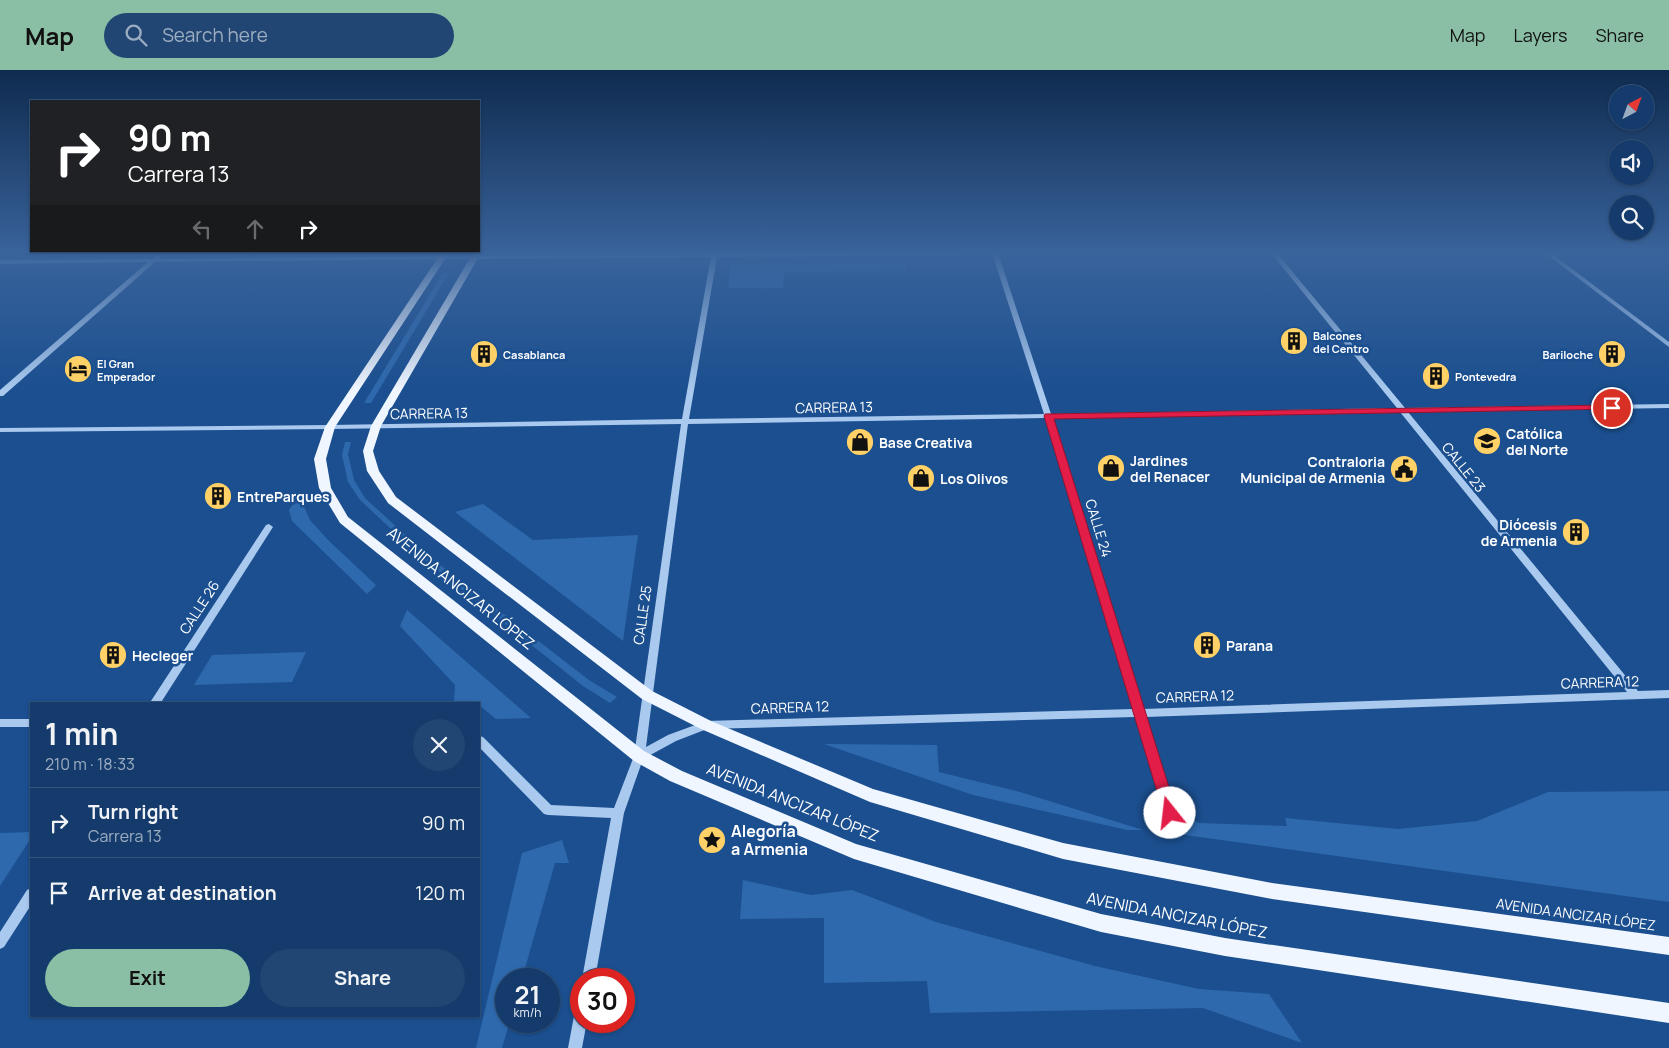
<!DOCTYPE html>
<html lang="en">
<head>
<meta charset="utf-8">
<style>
	:root { --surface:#143b6b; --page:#214673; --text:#f1f3f6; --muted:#9dadc1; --line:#33557e; --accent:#8abfa5 }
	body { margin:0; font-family:Manrope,sans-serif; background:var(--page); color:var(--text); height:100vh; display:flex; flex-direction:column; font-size:19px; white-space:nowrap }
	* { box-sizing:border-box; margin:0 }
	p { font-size:16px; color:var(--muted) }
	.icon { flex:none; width:28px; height:28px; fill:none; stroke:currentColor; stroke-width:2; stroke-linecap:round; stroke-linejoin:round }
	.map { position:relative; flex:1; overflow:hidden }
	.sheet { position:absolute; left:30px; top:632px; width:450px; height:315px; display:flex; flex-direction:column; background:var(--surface); border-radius:0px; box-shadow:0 1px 4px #0004,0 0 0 1px var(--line) }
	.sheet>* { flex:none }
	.hud { position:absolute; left:30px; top:30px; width:450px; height:152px; border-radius:0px; box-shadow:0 1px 4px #0004,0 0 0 1px var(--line); background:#202124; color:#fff; overflow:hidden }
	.needle { width:32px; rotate:41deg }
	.fabs { position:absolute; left:1609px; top:15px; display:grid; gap:10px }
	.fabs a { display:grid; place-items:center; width:45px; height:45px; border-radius:50%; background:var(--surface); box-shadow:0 1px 4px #0004,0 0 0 1px var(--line); font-size:25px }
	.speed { position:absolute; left:495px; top:898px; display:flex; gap:10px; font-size:25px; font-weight:700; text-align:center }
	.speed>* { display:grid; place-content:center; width:65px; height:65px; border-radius:50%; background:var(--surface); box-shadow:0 1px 4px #0004,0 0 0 1px var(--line); line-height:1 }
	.speed small { font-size:12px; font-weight:400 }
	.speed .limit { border:8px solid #d22; background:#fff; color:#111 }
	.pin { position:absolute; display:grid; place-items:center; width:42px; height:42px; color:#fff; margin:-21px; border:2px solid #fff; border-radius:50%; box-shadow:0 1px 5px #0007 }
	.me { position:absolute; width:55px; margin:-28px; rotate:344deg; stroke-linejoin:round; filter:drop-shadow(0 0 4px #0008) }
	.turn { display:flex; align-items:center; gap:18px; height:105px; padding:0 15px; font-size:22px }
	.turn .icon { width:65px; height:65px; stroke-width:2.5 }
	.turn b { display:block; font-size:35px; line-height:42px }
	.lanes { display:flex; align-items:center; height:48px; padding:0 15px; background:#0003; justify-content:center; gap:25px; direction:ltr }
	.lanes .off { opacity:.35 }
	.round { display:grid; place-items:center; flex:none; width:52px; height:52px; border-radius:26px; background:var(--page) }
	.headline { display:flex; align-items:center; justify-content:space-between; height:85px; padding:0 15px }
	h1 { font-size:30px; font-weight:700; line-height:38px }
	.button { display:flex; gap:10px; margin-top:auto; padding:10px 15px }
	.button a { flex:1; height:58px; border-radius:30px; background:var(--accent); color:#111; font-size:20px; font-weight:700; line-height:58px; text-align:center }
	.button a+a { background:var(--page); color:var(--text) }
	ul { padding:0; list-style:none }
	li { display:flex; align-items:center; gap:15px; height:70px; padding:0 15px; border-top:1px solid var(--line) }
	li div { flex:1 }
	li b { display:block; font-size:19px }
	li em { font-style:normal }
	header { display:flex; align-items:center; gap:30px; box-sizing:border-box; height:70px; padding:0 25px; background:var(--accent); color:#111 }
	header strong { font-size:24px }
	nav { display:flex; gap:28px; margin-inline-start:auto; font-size:18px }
	.search { width:350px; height:45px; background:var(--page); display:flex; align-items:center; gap:12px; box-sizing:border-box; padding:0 18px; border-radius:28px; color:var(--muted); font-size:19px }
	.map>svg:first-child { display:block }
	.green { fill:#2e69ad }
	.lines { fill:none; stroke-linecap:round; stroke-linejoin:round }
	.minor { fill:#a9c9ee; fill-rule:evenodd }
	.major { fill:#f0f6ff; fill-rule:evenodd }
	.route { fill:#e11d48; stroke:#92132f }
	.labels { text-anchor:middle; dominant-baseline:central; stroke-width:5; stroke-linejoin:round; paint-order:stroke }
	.far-poi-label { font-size:11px; font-weight:bold; fill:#fff; stroke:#1b4f8f; text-anchor:start }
	.street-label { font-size:14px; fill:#fff; stroke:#1b4f8f }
	.poi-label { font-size:14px; font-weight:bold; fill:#fff; stroke:#1b4f8f; text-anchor:start }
	.near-street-label { font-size:16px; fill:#fff; stroke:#1b4f8f }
	.near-poi-label { font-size:16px; font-weight:bold; fill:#fff; stroke:#1b4f8f; text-anchor:start }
</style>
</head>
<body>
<header>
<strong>Map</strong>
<div class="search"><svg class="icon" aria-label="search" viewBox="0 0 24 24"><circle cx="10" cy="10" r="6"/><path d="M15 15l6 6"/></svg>Search here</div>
<nav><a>Map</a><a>Layers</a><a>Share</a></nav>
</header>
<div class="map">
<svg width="1669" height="978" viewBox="0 0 1669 978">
	<rect width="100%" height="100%" fill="#1b4f8f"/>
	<!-- green -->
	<g class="green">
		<polygon points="906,193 907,201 784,202 783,218 728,218 731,194"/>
		<polygon points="443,203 449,203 371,333 364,333"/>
		<polygon points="345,372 351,372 348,384 354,410 365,428 426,484 589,610 617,627 610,633 583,616 420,486 360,430 348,412 342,385"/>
		<polygon points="299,425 310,450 328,470 376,515 367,524 292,451 289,440"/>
		<polygon points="483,434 533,470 638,465 623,571 455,442"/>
		<polygon points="407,540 531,648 496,649 474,631 454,631 455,615 400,556"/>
		<polygon points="306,582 292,612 194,615 212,585"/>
		<polygon points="824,674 937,675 939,702 1020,722 1143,760 1127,760 973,725"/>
		<polygon points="1669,721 1669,832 1163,762 1159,749 1187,748 1199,753 1287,756 1285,748 1398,759 1477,751 1548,722"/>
		<polygon points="31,762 31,768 0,816 0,763"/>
		<polygon points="562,770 569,793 555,793 522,909 506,909 506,951 510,951 502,978 476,978 522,783"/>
		<polygon points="743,810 811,825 852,820 936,852 1095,896 1199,919 1269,924 1302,973 1203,938 930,943 927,911 824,913 824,848 740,849"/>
	</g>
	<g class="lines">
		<!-- minor -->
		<g class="minor">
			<path d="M159,183H165L159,189L712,183H963L960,185L717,187L689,349L1044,344L992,183H998L1051,344L1397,338L1271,183H1277L1405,338L1669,334V338L1408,342L1638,621L1669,620V628L1146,647L1176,743L1174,747L1170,748L1166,747L1164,743L1135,647L707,659L676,671L643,689L624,743L595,909H582L611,748L548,745L544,744L479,677V666L483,667L551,735L614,738L634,686L681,354L330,359L0,362V358L330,355L682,349L711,187L155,192L3,326H0V320L148,192L0,194V190L152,189ZM1400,342L1627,622L1143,639L1052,348ZM1045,348L1133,639L706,651L668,665L646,677L688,354Z"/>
			<polygon points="1545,183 1551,183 1669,272 1669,277"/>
			<polygon points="269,454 273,457 160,634 149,634 266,455"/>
			<rect x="0" y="649" width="31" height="8"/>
			<polygon points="31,818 31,835 4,877 0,879 0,862 27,820"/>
			<polygon points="581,939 581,951 587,951 582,978 568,978 574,946 576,941"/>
		</g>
		<!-- major -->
		<g class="major">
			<polygon points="441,183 449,183 335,357 326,389 331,418 348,447 644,681 682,701 856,774 1101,844 1225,868 1669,933 1669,953 1225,886 1101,862 854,789 670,711 634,691 340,453 319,418 314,389 325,357"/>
			<polygon points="473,183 481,183 381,356 373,381 379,401 396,427 652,621 711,651 873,719 1063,773 1272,813 1669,867 1669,885 1272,829 1063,789 870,732 701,659 642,629 388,433 367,401 363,381 371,356"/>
		</g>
	</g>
	<!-- sky -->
	<linearGradient id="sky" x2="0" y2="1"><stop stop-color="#0f2b4f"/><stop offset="0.57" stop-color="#39639b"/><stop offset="1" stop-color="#39639b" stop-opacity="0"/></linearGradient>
	<rect width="1669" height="320" fill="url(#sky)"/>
	<!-- route -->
	<polygon class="route" points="1612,335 1615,336 1615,339 1054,349 1177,743 1175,748 1170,749 1165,748 1044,346 1045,344"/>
	<!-- icons -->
	<defs>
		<symbol id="building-disc" viewBox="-11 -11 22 22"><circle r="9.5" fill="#ffd166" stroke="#1b4f8f"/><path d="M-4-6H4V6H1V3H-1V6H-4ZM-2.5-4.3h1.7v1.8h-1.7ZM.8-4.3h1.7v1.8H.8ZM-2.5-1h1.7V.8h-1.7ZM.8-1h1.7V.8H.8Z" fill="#111"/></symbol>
		<symbol id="hotel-disc" viewBox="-11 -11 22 22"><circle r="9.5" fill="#ffd166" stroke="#1b4f8f"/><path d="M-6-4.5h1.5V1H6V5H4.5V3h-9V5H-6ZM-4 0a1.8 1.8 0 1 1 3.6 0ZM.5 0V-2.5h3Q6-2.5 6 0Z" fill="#111"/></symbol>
		<symbol id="university-disc" viewBox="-11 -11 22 22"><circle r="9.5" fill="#ffd166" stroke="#1b4f8f"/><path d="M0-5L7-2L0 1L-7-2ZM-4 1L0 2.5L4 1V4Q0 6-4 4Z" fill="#111"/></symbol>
		<symbol id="shop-disc" viewBox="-11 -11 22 22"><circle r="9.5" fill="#ffd166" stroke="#1b4f8f"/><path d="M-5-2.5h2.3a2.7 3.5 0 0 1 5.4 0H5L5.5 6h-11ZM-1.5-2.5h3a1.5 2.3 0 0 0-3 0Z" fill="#111"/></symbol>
		<symbol id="civic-disc" viewBox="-11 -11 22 22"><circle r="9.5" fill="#ffd166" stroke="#1b4f8f"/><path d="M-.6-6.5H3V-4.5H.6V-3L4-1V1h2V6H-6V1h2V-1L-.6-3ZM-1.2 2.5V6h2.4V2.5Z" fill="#111"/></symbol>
		<symbol id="sight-disc" viewBox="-11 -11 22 22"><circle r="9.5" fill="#ffd166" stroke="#1b4f8f"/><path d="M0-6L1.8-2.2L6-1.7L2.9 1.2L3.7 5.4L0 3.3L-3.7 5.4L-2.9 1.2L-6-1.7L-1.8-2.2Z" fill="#111"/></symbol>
	</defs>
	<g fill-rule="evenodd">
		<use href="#building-disc" x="1278" y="255" width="32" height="32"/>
		<use href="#building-disc" x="468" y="268" width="32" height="32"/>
		<use href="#building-disc" x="1596" y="268" width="32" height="32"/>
		<use href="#hotel-disc" x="62" y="283" width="32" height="32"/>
		<use href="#building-disc" x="1420" y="290" width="32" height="32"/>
		<use href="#university-disc" x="1471" y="355" width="32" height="32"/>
		<use href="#shop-disc" x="844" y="356" width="32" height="32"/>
		<use href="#shop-disc" x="1095" y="382" width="32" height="32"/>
		<use href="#civic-disc" x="1388" y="383" width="32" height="32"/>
		<use href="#shop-disc" x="905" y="392" width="32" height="32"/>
		<use href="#building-disc" x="202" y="410" width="32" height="32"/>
		<use href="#building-disc" x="1560" y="446" width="32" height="32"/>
		<use href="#building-disc" x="1191" y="559" width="32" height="32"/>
		<use href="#building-disc" x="97" y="569" width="32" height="32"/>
		<use href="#sight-disc" x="696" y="754" width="32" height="32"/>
	</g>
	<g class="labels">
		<!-- far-poi labels -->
		<g class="far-poi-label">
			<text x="1313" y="265">Balcones<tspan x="1313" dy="13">del Centro</tspan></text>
			<text x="503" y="284">Casablanca</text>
			<text x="1593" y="284" text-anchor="end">Bariloche</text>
			<text x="97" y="293">El Gran<tspan x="97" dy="13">Emperador</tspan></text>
			<text x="1455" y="306">Pontevedra</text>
		</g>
		<!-- street labels -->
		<g class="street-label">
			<text transform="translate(834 337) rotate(-1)">CARRERA 13</text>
			<text transform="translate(429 343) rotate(-1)">CARRERA 13</text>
			<text transform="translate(1464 397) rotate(51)">CALLE 23</text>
			<text transform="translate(1099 458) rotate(73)">CALLE 24</text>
			<text transform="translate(199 537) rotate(-57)">CALLE 26</text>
			<text transform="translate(642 545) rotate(-82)">CALLE 25</text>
			<text transform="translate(1600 612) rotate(-2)">CARRERA 12</text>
			<text transform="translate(1195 626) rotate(-2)">CARRERA 12</text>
			<text transform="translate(790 637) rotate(-2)">CARRERA 12</text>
			<text transform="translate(1576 844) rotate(8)">AVENIDA ANCIZAR LÓPEZ</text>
		</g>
		<!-- poi labels -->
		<g class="poi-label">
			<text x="1506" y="363">Católica<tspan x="1506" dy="16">del Norte</tspan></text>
			<text x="879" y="372">Base Creativa</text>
			<text x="1130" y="390">Jardines<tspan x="1130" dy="16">del Renacer</tspan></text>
			<text x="1385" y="391" text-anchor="end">Contraloria<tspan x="1385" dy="16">Municipal de Armenia</tspan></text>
			<text x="940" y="408">Los Olivos</text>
			<text x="237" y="426">EntreParques</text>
			<text x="1557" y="454" text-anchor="end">Diócesis<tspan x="1557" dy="16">de Armenia</tspan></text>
			<text x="1226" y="575">Parana</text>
			<text x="132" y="585">Hecleger</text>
		</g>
		<!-- near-street labels -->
		<g class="near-street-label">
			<text transform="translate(461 518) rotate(39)">AVENIDA ANCIZAR LÓPEZ</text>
			<text transform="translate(793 732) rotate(22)">AVENIDA ANCIZAR LÓPEZ</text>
			<text transform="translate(1177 845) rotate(11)">AVENIDA ANCIZAR LÓPEZ</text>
		</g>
		<!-- near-poi labels -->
		<g class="near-poi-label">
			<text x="731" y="761">Alegoría<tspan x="731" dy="18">a Armenia</tspan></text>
		</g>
	</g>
</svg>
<div class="fabs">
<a><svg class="needle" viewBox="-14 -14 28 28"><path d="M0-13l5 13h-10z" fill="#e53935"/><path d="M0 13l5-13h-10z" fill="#9dadc1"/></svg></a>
<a><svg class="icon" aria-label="sound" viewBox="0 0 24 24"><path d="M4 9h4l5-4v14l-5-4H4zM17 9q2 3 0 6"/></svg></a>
<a><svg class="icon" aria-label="search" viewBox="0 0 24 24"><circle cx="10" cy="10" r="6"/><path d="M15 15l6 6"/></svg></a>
</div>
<div class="speed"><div>21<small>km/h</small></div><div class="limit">30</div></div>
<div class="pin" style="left:1612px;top:338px;background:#d93025"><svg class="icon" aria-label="arrive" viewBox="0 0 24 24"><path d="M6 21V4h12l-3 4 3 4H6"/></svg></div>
<svg class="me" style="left:1170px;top:743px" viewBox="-20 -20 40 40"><circle r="19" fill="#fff"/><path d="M0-13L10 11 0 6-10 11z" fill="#e11d48"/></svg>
<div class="hud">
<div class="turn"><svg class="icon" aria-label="right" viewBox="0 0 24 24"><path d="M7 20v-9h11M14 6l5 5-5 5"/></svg><div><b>90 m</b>Carrera 13</div></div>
<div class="lanes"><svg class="icon off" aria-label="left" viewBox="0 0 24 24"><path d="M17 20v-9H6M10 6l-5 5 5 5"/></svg><svg class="icon off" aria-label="ahead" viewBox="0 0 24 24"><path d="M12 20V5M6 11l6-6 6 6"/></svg><svg class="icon" aria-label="right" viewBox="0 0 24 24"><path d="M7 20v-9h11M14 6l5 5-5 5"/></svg></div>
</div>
<section class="sheet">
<div class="headline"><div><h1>1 min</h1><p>210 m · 18:33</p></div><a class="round"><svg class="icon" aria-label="close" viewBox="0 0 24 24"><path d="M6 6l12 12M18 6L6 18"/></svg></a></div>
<ul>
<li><svg class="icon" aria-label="right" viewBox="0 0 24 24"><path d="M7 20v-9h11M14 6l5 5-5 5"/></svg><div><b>Turn right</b><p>Carrera 13</p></div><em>90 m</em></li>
<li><svg class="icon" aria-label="arrive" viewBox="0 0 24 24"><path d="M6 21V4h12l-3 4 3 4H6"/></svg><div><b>Arrive at destination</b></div><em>120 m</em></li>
</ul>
<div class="button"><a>Exit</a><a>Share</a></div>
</section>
</div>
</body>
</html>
